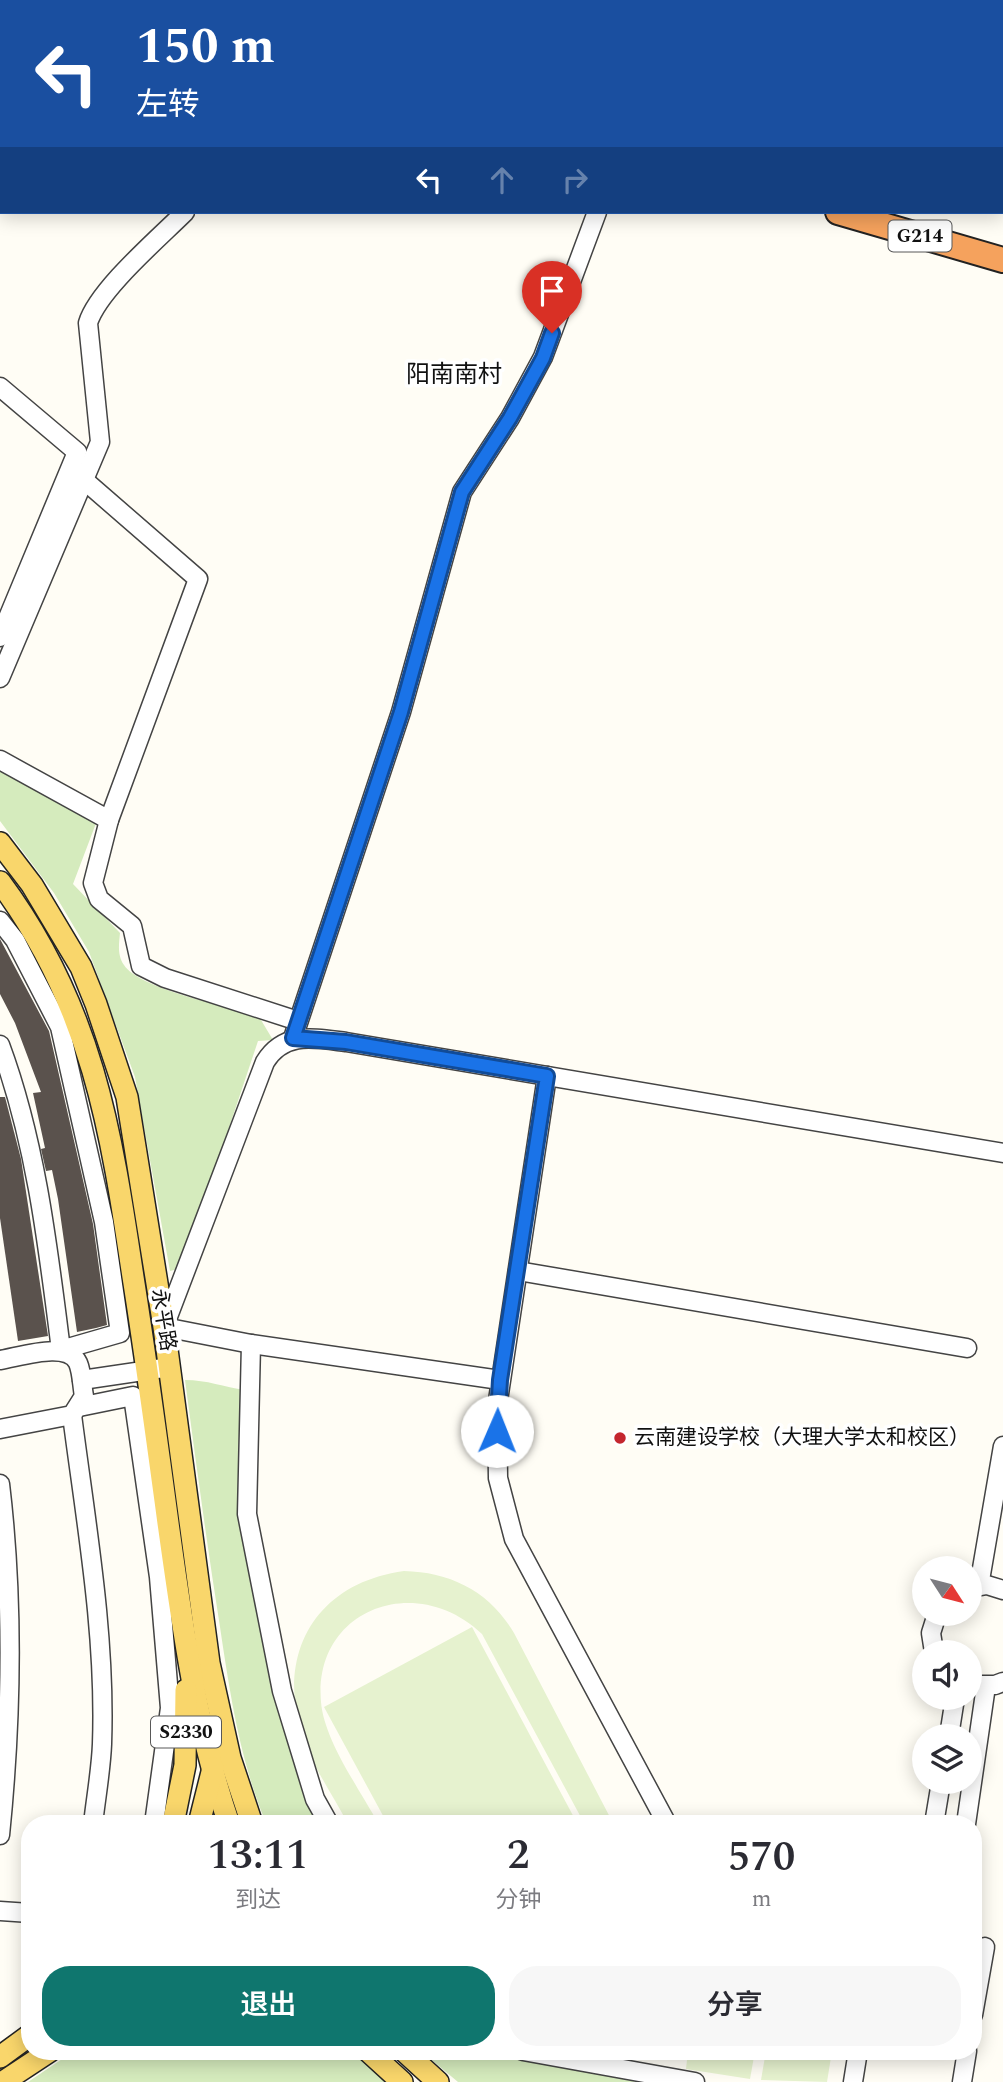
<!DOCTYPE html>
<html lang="zh">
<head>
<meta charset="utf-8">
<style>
	:root { --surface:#fff; --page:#f7f7f7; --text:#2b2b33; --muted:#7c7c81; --accent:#0f766e }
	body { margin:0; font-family:Spectral,"Noto Sans SC",serif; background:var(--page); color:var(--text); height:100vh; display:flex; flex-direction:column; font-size:26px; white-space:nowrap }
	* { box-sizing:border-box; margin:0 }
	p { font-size:23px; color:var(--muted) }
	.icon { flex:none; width:38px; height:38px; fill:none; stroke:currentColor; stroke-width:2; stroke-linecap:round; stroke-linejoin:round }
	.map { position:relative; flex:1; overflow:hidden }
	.panel { position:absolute; left:21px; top:1815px; width:961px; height:245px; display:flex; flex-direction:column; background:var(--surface); border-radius:28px; box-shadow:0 4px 18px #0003 }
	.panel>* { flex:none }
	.banner { position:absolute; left:0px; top:0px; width:1004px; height:214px; box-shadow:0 4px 18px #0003; background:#1a4fa0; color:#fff; overflow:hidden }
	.needle { width:46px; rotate:126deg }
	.controls { position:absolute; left:912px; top:1556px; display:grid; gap:14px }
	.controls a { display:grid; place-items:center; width:70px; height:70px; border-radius:50%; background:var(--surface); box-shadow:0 4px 18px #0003; font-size:35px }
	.pin { position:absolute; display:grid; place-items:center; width:60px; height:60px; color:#fff; margin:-72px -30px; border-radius:50% 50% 50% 0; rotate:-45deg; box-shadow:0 0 7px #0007 }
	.pin .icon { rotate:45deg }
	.me { position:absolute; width:77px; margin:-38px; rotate:1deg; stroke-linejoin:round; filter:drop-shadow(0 0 5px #0008) }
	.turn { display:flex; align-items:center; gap:24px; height:147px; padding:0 21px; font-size:32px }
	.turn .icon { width:91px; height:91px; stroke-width:2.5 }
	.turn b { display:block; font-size:49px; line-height:60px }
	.lanes { display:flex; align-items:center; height:66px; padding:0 21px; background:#0003; justify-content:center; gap:35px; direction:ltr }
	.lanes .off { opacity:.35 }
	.eta { display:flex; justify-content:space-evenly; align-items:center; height:119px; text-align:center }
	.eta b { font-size:42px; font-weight:600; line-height:49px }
	.primary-button { display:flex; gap:14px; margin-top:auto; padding:14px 21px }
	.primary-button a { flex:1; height:80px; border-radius:28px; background:var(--accent); color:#fff; font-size:28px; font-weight:600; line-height:80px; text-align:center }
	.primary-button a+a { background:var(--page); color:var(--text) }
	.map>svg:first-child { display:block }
	.green { fill:#d5ebbd }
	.pitch { fill:#e6f2cf }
	.building { fill:#5a524d }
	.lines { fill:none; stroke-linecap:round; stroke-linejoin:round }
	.minor-casing { stroke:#444; stroke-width:21 }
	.major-casing { stroke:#222; stroke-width:24 }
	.highway-casing { stroke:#222; stroke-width:28 }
	.path { stroke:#333; stroke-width:2.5; stroke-dasharray:7 3.5; stroke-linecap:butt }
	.minor { stroke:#fff; stroke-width:18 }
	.major { stroke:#f9d66b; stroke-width:21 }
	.highway { stroke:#f5a25d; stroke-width:24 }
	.route-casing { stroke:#114b97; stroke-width:18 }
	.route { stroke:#1a73e8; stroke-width:12 }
	.poi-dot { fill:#c4262e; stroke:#fff; stroke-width:2.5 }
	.labels { text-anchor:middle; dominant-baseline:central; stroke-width:7; stroke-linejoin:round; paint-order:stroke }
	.shield { fill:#fff; stroke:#585858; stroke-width:2 }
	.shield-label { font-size:19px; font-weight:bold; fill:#111 }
	.street-label { font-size:21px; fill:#111; stroke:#fff }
	.poi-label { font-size:21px; fill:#111; stroke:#fff; text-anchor:start }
	.quarter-label { font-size:24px; fill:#111; stroke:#fff }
</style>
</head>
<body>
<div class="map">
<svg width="1003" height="2082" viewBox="0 0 1003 2082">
	<rect width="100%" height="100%" fill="#fffdf5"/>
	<!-- green -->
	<g class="green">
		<path d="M0,757L98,818L73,884L120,933C119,944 117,955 124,965C139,989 229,1007 258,1015L273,1040L258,1041L182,1268L170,1271L135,1077L89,952L54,893L0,821Z"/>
		<path d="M185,1380C207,1380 224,1387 245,1390L253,1536L289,1699L326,1823H266C240,1761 230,1694 220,1627C207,1545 196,1463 185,1380Z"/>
		<polygon points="74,2051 356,2051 389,2082 28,2082"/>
		<polygon points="421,2051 523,2051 663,2082 458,2082"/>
	</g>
	<!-- pitch -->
	<g class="pitch">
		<path d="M404,1571C451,1572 490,1592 514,1633L613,1823H584L482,1634C416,1571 313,1609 321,1702C324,1740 360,1790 378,1823L348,1824C333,1795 311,1764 301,1733C277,1651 317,1583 404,1571Z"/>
		<polygon points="472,1627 577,1823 387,1823 324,1707"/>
		<polygon points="688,2051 755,2051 750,2079 686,2069"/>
		<polygon points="766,2051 796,2051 831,2057 827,2082 761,2080"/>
	</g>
	<!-- building -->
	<g class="building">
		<polygon points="0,939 49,1031 93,1224 107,1325 96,1328 77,1332 58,1199 52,1170 46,1171 41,1149 45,1148 33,1093 41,1092 15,1023 0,994"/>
		<polygon points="0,1097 5,1097 21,1159 48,1336 18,1341 0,1218"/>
	</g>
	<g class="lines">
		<defs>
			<g id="minor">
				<polyline points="470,0 476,2"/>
				<polyline points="822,0 826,2"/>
				<polyline points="644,2 645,0"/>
				<polyline points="0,38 2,38"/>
				<polyline points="0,387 77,452 0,637"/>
				<path d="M0,678L100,442L88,323C98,290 159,238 185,212"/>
				<polyline points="0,760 109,820 198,579 84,480"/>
				<polyline points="109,820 93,883 99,899 132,926 141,966 165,978 298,1021"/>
				<path d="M0,921L15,940L60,1027L104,1222L120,1333L61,1350C48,1247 36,1142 0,1045"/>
				<polyline points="293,1038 401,712 462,492 510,418 543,357 597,212"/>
				<polyline points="547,1076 497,1407 498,1478 514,1539 667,1824"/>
				<polyline points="518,1271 967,1348"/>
				<polyline points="251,1344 247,1514 282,1691 315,1799 329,1824"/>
				<path d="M0,1360C20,1357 68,1340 78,1363C82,1372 82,1386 84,1396L72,1415L0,1429"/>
				<polyline points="82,1380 170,1367"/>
				<path d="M500,1380L251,1344L164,1327L265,1062C284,1031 314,1038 346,1042L1003,1153"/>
				<polyline points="79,1407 133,1396 159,1577 170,1708 154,1824"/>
				<path d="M72,1415C86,1524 106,1634 102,1744C101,1770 96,1797 93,1824"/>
				<path d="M0,1484C14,1601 12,1717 0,1835"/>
				<polyline points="979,1586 1003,1446"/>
				<polyline points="970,1588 987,1585 1003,1590"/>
				<polyline points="934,1652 931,1633 937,1614"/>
				<polyline points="970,1685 995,1685 1003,1682"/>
				<polyline points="949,1736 955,1698"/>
				<polyline points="934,1824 941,1782"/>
				<polyline points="966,1824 986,1686"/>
				<polyline points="0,1911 30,1913"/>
				<polyline points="973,2015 985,1947"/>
				<polyline points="523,2051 695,2082"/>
				<polyline points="853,2082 858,2051"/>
				<polyline points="962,2082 967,2051"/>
			</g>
			<g id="major">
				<polyline points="0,843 32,885 81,967 96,1004 127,1097 164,1327 209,1663 230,1758 252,1824"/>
				<path d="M0,882C92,1006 111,1129 133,1277C146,1359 157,1441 168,1523C182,1624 196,1727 229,1824"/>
				<polyline points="173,1824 185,1765 186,1690"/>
				<polyline points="199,1824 213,1768"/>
				<polyline points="368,2051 402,2082"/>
				<polyline points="404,2051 438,2082"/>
				<polyline points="0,2057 30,2035"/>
				<polyline points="3,2082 50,2051"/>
			</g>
			<g id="highway">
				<polyline points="137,0 143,2"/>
				<polyline points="324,0 330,2"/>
				<polyline points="838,212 1003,260"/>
			</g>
		</defs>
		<!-- minor casing -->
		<use href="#minor" class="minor-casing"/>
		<!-- major casing -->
		<use href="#major" class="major-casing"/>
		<!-- highway casing -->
		<use href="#highway" class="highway-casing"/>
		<!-- path -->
		<polyline class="path" points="284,2 285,0"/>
		<!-- minor -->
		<use href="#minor" class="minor"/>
		<!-- major -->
		<use href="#major" class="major"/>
		<!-- highway -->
		<use href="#highway" class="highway"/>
	</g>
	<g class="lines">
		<defs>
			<polyline id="route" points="497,1431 500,1380 547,1076 346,1042 293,1038 401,712 462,492 510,418 543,358 552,333"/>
		</defs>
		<!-- route casing -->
		<use href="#route" class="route-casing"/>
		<!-- route -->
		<use href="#route" class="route"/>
	</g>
	<!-- markers -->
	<circle class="poi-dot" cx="620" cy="1438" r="7"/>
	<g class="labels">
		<!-- shield labels -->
		<g class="shield">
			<rect x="888.5" y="220.5" width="63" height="31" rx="5"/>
			<rect x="151" y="1716.5" width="70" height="31" rx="5"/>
		</g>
		<g class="shield-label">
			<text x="920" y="236">G214</text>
			<text x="186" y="1732">S2330</text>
		</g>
		<!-- street labels -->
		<g class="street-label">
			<text transform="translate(163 1320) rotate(81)">永平路</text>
		</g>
		<!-- poi labels -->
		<g class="poi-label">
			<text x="634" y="1438">云南建设学校（大理大学太和校区）</text>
		</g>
		<!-- quarter labels -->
		<g class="quarter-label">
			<text x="454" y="375">阳南南村</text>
		</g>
	</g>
</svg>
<div class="controls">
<a><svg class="needle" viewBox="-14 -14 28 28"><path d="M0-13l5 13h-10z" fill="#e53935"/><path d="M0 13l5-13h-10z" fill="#7c7c81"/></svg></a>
<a><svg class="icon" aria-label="sound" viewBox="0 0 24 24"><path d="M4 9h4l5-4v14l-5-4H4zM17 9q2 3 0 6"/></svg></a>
<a><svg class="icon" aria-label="layers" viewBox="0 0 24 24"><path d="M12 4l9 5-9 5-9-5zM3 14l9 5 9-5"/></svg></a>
</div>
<div class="pin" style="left:552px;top:333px;background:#d93025"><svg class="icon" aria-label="arrive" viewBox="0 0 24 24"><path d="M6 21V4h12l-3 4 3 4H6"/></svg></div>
<svg class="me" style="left:497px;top:1431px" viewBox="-20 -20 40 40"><circle r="19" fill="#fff"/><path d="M0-13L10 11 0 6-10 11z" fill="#1a73e8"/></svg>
<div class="banner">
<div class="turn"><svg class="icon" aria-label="left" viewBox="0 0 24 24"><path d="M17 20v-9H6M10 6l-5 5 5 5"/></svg><div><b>150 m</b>左转</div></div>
<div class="lanes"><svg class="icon" aria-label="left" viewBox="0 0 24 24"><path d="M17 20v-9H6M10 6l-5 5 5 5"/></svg><svg class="icon off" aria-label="ahead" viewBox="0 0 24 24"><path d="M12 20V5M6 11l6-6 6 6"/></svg><svg class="icon off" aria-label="right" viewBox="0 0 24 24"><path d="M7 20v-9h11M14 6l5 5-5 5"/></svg></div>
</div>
<section class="panel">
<div class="eta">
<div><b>13:11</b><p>到达</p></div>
<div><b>2</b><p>分钟</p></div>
<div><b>570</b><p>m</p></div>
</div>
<div class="primary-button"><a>退出</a><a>分享</a></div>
</section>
</div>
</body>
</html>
